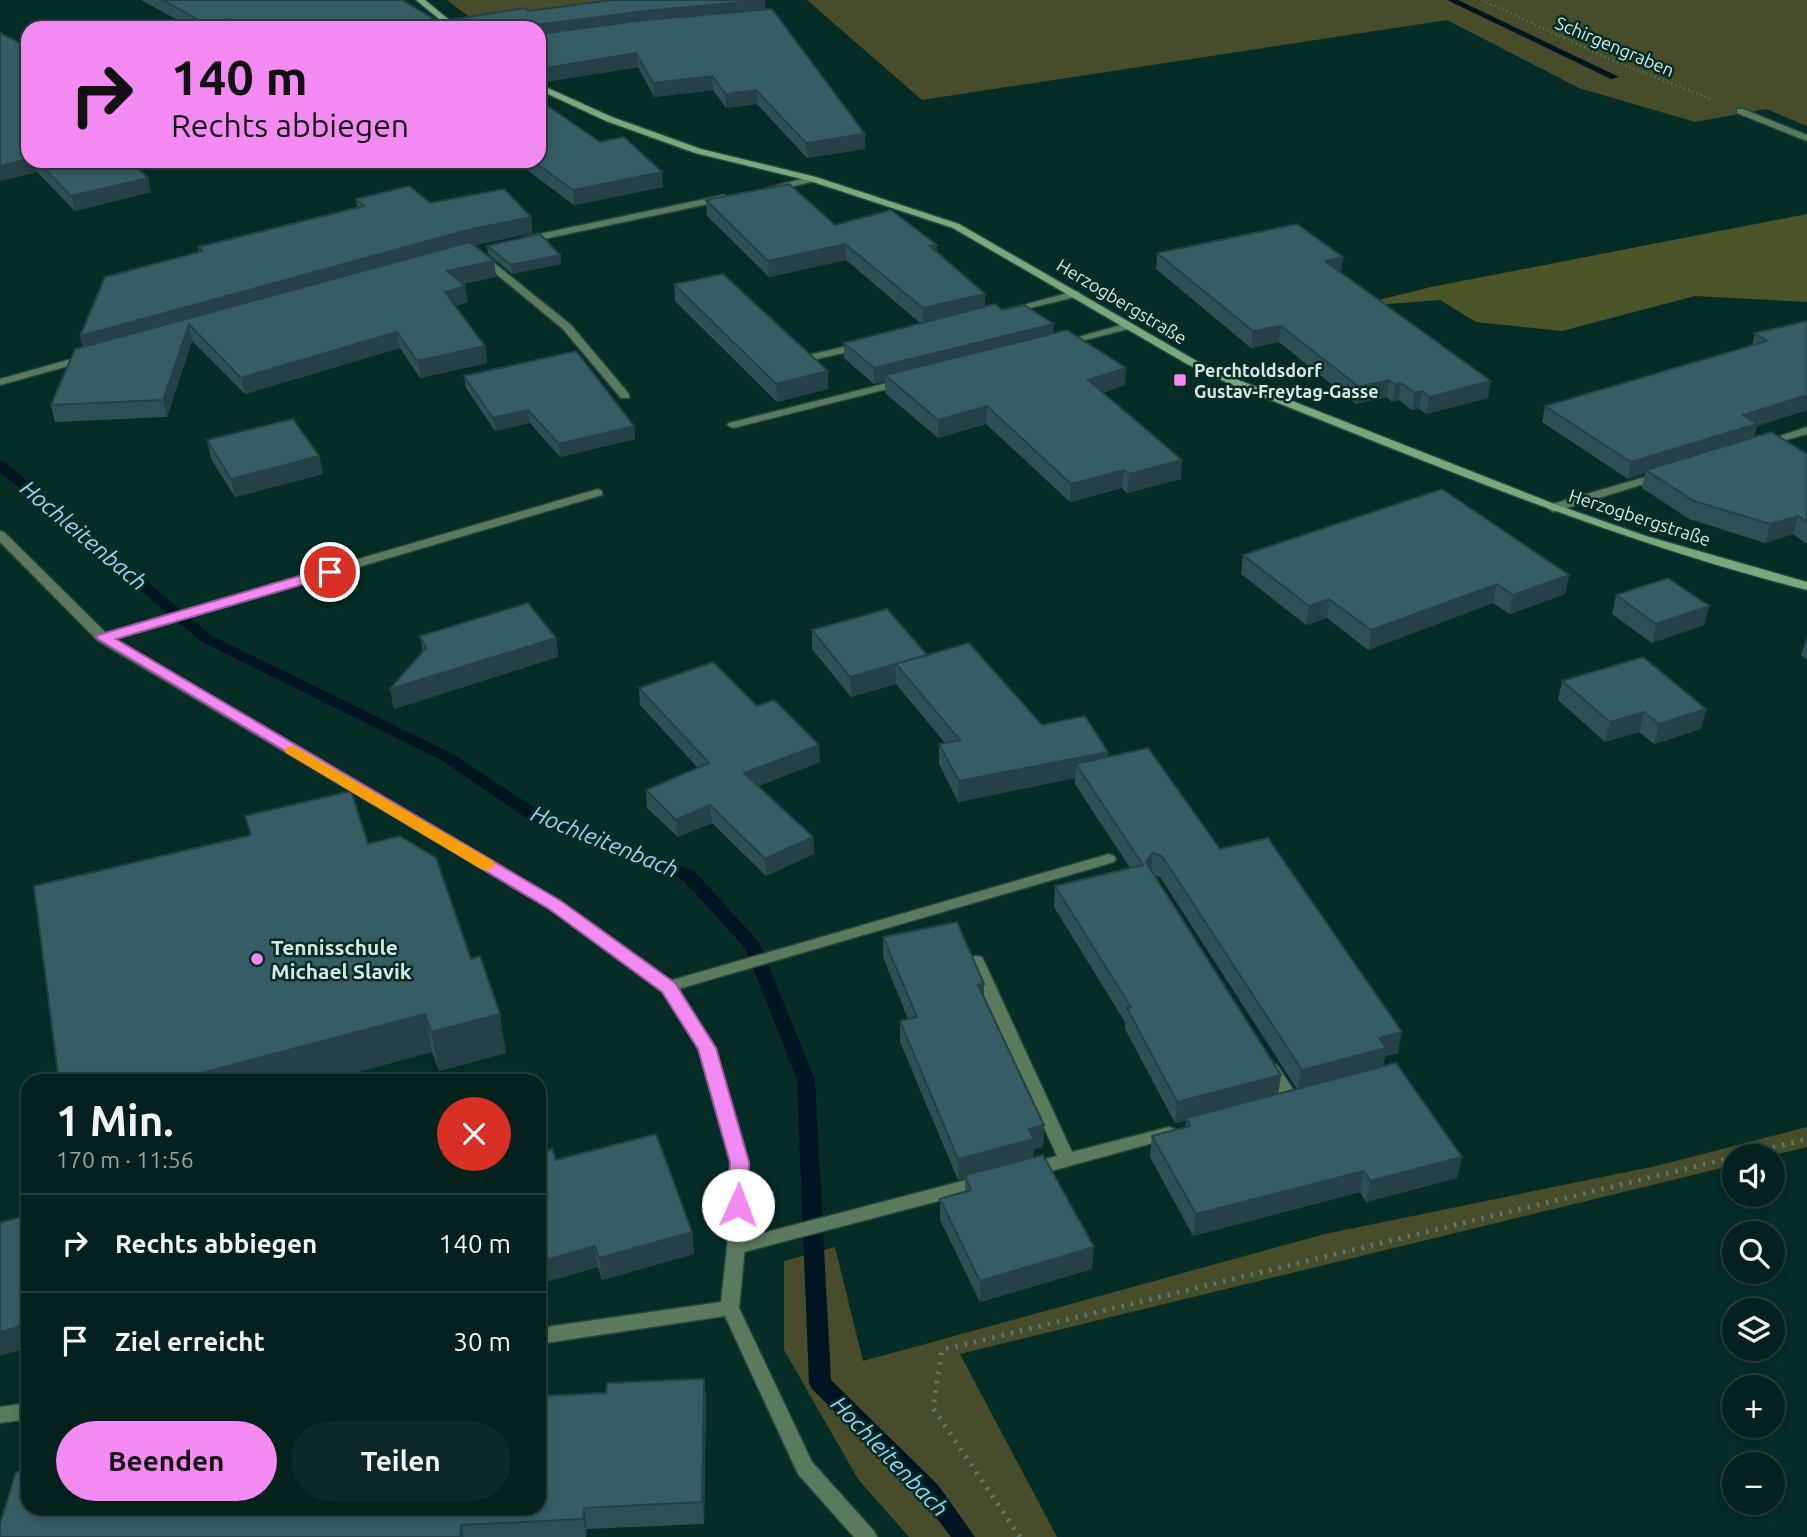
<!DOCTYPE html>
<html lang="de">
<head>
<meta charset="utf-8">
<style>
	:root { --surface:#04211c; --page:#0d2925; --text:#f1f3f6; --muted:#97a3a3; --line:#253e3b; --accent:#f38af2 }
	body { margin:0; font-family:Ubuntu,sans-serif; background:var(--page); color:var(--text); height:100vh; display:flex; flex-direction:column; font-size:26px; white-space:nowrap }
	* { box-sizing:border-box; margin:0 }
	p { font-size:23px; color:var(--muted) }
	.icon { flex:none; width:38px; height:38px; fill:none; stroke:currentColor; stroke-width:2; stroke-linecap:round; stroke-linejoin:round }
	.map { position:relative; flex:1; overflow:hidden }
	.panel { position:absolute; left:21px; top:1074px; width:525px; height:441px; display:flex; flex-direction:column; background:var(--surface); border-radius:21px; box-shadow:0 4px 10px #0003,0 0 0 2px var(--line) }
	.panel>* { flex:none }
	.top-card { position:absolute; left:21px; top:21px; width:525px; height:147px; border-radius:21px; box-shadow:0 4px 10px #0003,0 0 0 2px var(--line); background:#f38af2; color:#111; overflow:hidden }
	.fabs { position:absolute; left:1722px; top:1144px; display:grid; gap:14px }
	.fabs a { display:grid; place-items:center; width:63px; height:63px; border-radius:50%; background:var(--surface); box-shadow:0 4px 10px #0003,0 0 0 2px var(--line); font-size:35px }
	.pin { position:absolute; display:grid; place-items:center; width:60px; height:60px; color:#fff; margin:-30px; border:4px solid #fff; border-radius:50%; box-shadow:0 2px 7px #0007 }
	.me { position:absolute; width:77px; margin:-38px; rotate:2deg; stroke-linejoin:round; filter:drop-shadow(0 0 5px #0008) }
	.turn { display:flex; align-items:center; gap:24px; height:147px; padding:0 35px; font-size:32px }
	.turn .icon { width:91px; height:91px; stroke-width:2.5 }
	.turn b { display:block; font-size:49px; line-height:60px }
	.round { display:grid; place-items:center; flex:none; width:74px; height:74px; border-radius:37px; background:var(--page) }
	.summary { display:flex; align-items:center; justify-content:space-between; height:119px; padding:0 35px }
	h1 { font-size:42px; font-weight:600; line-height:52px }
	.button { display:flex; gap:14px; margin-top:auto; padding:14px 35px }
	.button a { flex:1; height:80px; border-radius:42px; background:var(--accent); color:#111; font-size:28px; font-weight:600; line-height:80px; text-align:center }
	.button a+a { background:var(--page); color:var(--text) }
	ul { padding:0; list-style:none }
	li { display:flex; align-items:center; gap:21px; height:98px; padding:0 35px; border-top:2px solid var(--line) }
	li div { flex:1 }
	li b { display:block; font-size:26px }
	li em { font-style:normal }
	.map>svg:first-child { display:block }
	.green { fill:#474d2a }
	.forest { fill:#4c5429 }
	.lines { fill:none; stroke-linecap:round; stroke-linejoin:round }
	.stream { fill:#001421; fill-rule:evenodd }
	.lane-casing { stroke:#224740; stroke-width:3 }
	.street-casing { stroke:#224740; stroke-width:3 }
	.secondary-casing { stroke:#224740; stroke-width:3 }
	.path-far1 { stroke:#587871; stroke-width:2.5; stroke-dasharray:1 3.5; stroke-linecap:butt }
	.path { stroke:#587871; stroke-width:5; stroke-dasharray:2.5 7; stroke-linecap:butt }
	.lane { fill:#5a795d; fill-rule:evenodd }
	.street { fill:#5a795d; fill-rule:evenodd }
	.secondary { fill:#77a97c; fill-rule:evenodd }
	.wall { fill:#2e5055; fill-rule:evenodd }
	.shaded-wall { fill:#264145 }
	.building { fill:#365d63; stroke:#264145; stroke-width:2 }
	.route { fill:#f38af2; stroke:#9e5a9d; stroke-width:2 }
	.slow { fill:#f59e0b }
	.poi-dot { fill:#f38af2; stroke:#052c25; stroke-width:2.5 }
	.labels { text-anchor:middle; dominant-baseline:central; stroke-width:5; stroke-linejoin:round; paint-order:stroke }
	.far-street-label { font-size:18px; fill:#d6eae4; stroke:#052c25 }
	.far-poi-label { font-size:18px; font-weight:bold; fill:#d6eae4; stroke:#052c25; text-anchor:start }
	.poi-label { font-size:21px; font-weight:bold; fill:#d6eae4; stroke:#052c25; text-anchor:start }
	.water-label { font-size:23px; font-style:italic; fill:#9ad1f5; stroke:#052c25 }
</style>
</head>
<body>
<div class="map">
<svg width="1807" height="1537" viewBox="0 0 1807 1537">
	<rect width="100%" height="100%" fill="#052c25"/>
	<!-- green -->
	<g class="green">
		<polygon points="447,0 694,0 480,25"/>
		<polygon points="807,0 1807,0 1807,126 1766,109 1695,122 1579,88 1447,20 922,100"/>
		<polygon points="1807,1127 1807,1147 1766,1157 1734,1157 1734,1165 960,1354 1057,1537 909,1537 858,1479 784,1350 784,1261 835,1247 863,1361 1325,1234 1656,1166"/>
	</g>
	<!-- forest -->
	<polygon class="forest" points="1807,214 1807,302 1695,296 1562,331 1476,322 1440,300 1351,307 1431,287"/>
	<g class="lines">
		<!-- stream -->
		<g class="stream">
			<polygon points="1447,0 1458,0 1619,77 1611,79"/>
			<polygon points="0,461 5,462 212,636 453,754 547,816 694,871 759,942 815,1080 831,1380 938,1485 975,1537 951,1537 922,1499 812,1389 809,1383 797,1080 745,948 682,879 535,824 441,760 202,642 0,472"/>
		</g>
		<defs>
			<g id="lane">
				<polygon points="477,254 483,254 571,325 629,394 629,398 621,398 563,329 477,258"/>
				<polygon points="1075,291 1079,292 1079,296 1010,313 1005,310"/>
				<polygon points="1128,323 1133,326 1132,328 1062,346 1057,343"/>
				<polygon points="861,343 865,344 865,348 808,361 803,358 804,356"/>
				<polygon points="903,379 908,382 907,384 733,428 727,425 729,423"/>
				<polygon points="598,489 602,491 602,495 108,641 98,641 97,638 98,635"/>
				<polygon points="1109,854 1114,856 1116,859 1114,862 668,992 662,991 660,987 662,983"/>
				<polygon points="976,956 982,957 984,961 1072,1152 1169,1127 1175,1129 1177,1133 1175,1137 1033,1176 1027,1174 1024,1169 1027,1164 1057,1156 968,961 970,957"/>
				<polygon points="1271,1063 1277,1065 1298,1097 1300,1101 1298,1105 1292,1107 1286,1105 1265,1073 1263,1069 1265,1065"/>
				<polygon points="982,1176 988,1178 991,1183 988,1188 736,1254 730,1252 727,1247 730,1242 736,1240"/>
			</g>
			<g id="street">
				<polygon points="1737,109 1743,109 1807,135 1807,141 1737,113"/>
				<polygon points="813,176 818,179 816,181 772,191 767,188"/>
				<polygon points="724,195 729,198 727,200 525,243 520,240 525,237"/>
				<polygon points="86,355 90,356 90,360 0,385 0,379"/>
				<polygon points="1807,427 1807,434 1765,446 1759,443"/>
				<polygon points="1659,473 1665,476 1663,478 1557,511 1553,512 1547,508 1549,505"/>
				<polygon points="0,531 4,532 108,635 560,901 674,983 715,1048 748,1162 745,1247 739,1308 812,1462 874,1531 877,1537 854,1537 798,1474 725,1316 539,1344 539,1328 721,1302 727,1247 730,1162 699,1049 662,991 550,909 98,641 0,542"/>
				<polygon points="28,1403 28,1419 0,1423 0,1407"/>
			</g>
			<g id="secondary">
				<polygon points="416,0 425,0 459,28 450,28"/>
				<path d="M539,84L612,117L701,149L816,177L959,224L1195,360L1236,379L1557,505L1646,536L1807,582V590C1608,539 1419,459 1228,383L1187,364L953,228L810,181L695,153L606,121L539,90Z"/>
			</g>
		</defs>
		<!-- lane casing -->
		<use href="#lane" class="lane-casing"/>
		<!-- street casing -->
		<use href="#street" class="street-casing"/>
		<!-- secondary casing -->
		<use href="#secondary" class="secondary-casing"/>
		<!-- path-far1 -->
		<polyline class="path-far1" points="1482,0 1609,59 1713,100"/>
		<!-- path -->
		<g class="path">
			<polyline points="1736,1157 1807,1139"/>
			<polyline points="1020,1537 933,1408 942,1350 1734,1157"/>
		</g>
		<!-- lane -->
		<use href="#lane" class="lane"/>
		<!-- street -->
		<use href="#street" class="street"/>
		<!-- secondary -->
		<use href="#secondary" class="secondary"/>
	</g>
	<!-- wall -->
	<g class="wall">
		<polygon points="141,0 402,0 439,22 529,11 766,10 865,134 865,149 807,158 757,104 726,108 713,90 654,97 638,67 539,83 539,28 192,28"/>
		<polygon points="0,33 28,161 130,161 151,192 75,211 37,172 0,181"/>
		<polygon points="515,161 539,161 663,187 574,205"/>
		<polygon points="356,199 430,203 531,217 532,233 475,245 494,261 496,277 463,284 468,302 455,306 485,346 487,363 420,378 400,348 245,394 192,341 167,417 55,422 51,405 83,347 80,336 199,252 198,247 357,207"/>
		<polygon points="706,200 937,245 937,252 985,306 1002,310 1126,368 1125,385 1103,393 1181,479 1127,493 1122,488 1070,502 986,424 938,438 885,393 885,381 874,384 844,358 844,343 920,323 846,260 769,277 707,216"/>
		<polygon points="487,246 560,255 561,264 512,274 488,254"/>
		<polygon points="1157,253 1343,257 1341,272 1488,398 1426,414 1419,409 1412,410 1399,400 1392,402 1387,397 1356,404 1279,342 1251,348 1156,269"/>
		<polygon points="674,284 828,389 777,402 675,301"/>
		<polygon points="1807,321 1807,410 1757,426 1754,437 1807,454 1807,544 1793,534 1765,543 1689,519 1642,488 1645,473 1628,479 1542,422 1545,406 1752,345 1755,333"/>
		<polygon points="464,376 634,426 635,439 560,457 530,423 495,431 466,388"/>
		<polygon points="207,440 319,456 323,474 235,497 211,459"/>
		<polygon points="1243,555 1569,575 1565,594 1510,614 1493,603 1368,650 1327,618 1306,625 1241,574"/>
		<polygon points="1616,595 1709,606 1704,625 1652,643 1612,614"/>
		<path d="M812,630L927,656L1042,725L1108,757L1220,849L1398,1053L1385,1056L1383,1066L1457,1178L1366,1202L1360,1192L1193,1236L1150,1157L1152,1136L1185,1128L1186,1121L1175,1123L1125,1029V1022L1054,907L1055,886L1130,868L1075,784V778L958,802L939,764V744L945,743L896,684L851,697L812,649ZM1154,875L1160,877L1297,1089L1278,1094Z"/>
		<polygon points="420,636 556,638 558,657 394,709 390,689 423,652"/>
		<polygon points="1807,636 1807,660 1801,655"/>
		<polygon points="1562,681 1706,709 1701,729 1654,744 1639,732 1605,742 1558,700"/>
		<polygon points="639,688 820,762 758,786 813,837 814,854 766,876 712,823 678,837 647,808 646,790 698,768 640,705"/>
		<polygon points="245,816 368,844 471,959 506,1053 439,1071 432,1052 250,835"/>
		<polygon points="883,937 984,997 1044,1125 1043,1147 1034,1149 1033,1158 1092,1269 980,1302 940,1220 940,1199 965,1192 965,1178 958,1180 900,1042 900,1021 908,1019 883,957"/>
		<polygon points="539,1152 692,1232 694,1254 602,1280 598,1267 539,1284"/>
		<polygon points="704,1379 706,1400 704,1524 587,1529 586,1537 0,1537 28,1508 606,1393"/>
	</g>
	<!-- shaded-wall -->
	<g class="shaded-wall">
		<polygon points="765,0 766,14 539,38 539,28 536,28 537,25 645,11"/>
		<polygon points="227,19 229,28 207,28 206,24"/>
		<polygon points="636,53 638,67 539,83 539,69"/>
		<polygon points="712,76 713,90 654,97 653,83"/>
		<polygon points="756,90 757,104 726,108 726,94"/>
		<polygon points="865,134 865,149 807,158 806,143"/>
		<polygon points="28,159 28,161 35,161 37,172 0,181 0,166"/>
		<polygon points="662,172 663,187 574,205 573,190"/>
		<polygon points="148,178 151,192 75,211 71,196"/>
		<polygon points="531,217 532,233 470,246 85,353 80,336 468,230"/>
		<polygon points="845,244 846,260 769,277 768,261"/>
		<polygon points="937,245 937,260 930,246"/>
		<polygon points="560,255 561,264 512,274 511,265"/>
		<polygon points="1343,257 1341,273 1325,261"/>
		<polygon points="494,261 496,277 449,287 447,271"/>
		<polygon points="465,286 468,302 447,308 445,292"/>
		<polygon points="985,294 985,310 923,325 923,308"/>
		<polygon points="189,324 192,341 167,417 163,400"/>
		<polygon points="1054,324 1053,339 885,375 885,381 874,384 874,368"/>
		<polygon points="1281,326 1279,342 1251,348 1253,331"/>
		<polygon points="397,332 400,348 245,394 241,378"/>
		<polygon points="485,346 487,363 420,378 417,361"/>
		<polygon points="1126,368 1125,385 1087,398 1088,380"/>
		<polygon points="828,371 828,389 777,402 776,384"/>
		<polygon points="1389,380 1387,397 1356,404 1359,387"/>
		<polygon points="1491,381 1488,398 1426,414 1429,397"/>
		<polygon points="1401,383 1399,400 1392,402 1395,385"/>
		<polygon points="1422,391 1419,409 1412,410 1415,393"/>
		<polygon points="1807,395 1807,410 1757,426 1753,441 1646,470 1645,473 1628,479 1631,462 1743,415"/>
		<polygon points="987,406 986,424 938,438 938,420"/>
		<polygon points="528,410 530,423 495,431 493,418"/>
		<polygon points="634,426 635,439 560,457 559,444"/>
		<polygon points="319,456 323,474 235,497 231,479"/>
		<polygon points="1182,460 1181,479 1127,493 1129,474"/>
		<polygon points="1124,470 1122,488 1070,502 1071,484"/>
		<polygon points="1798,516 1793,534 1765,543 1770,524"/>
		<polygon points="1569,575 1565,594 1510,614 1513,595"/>
		<polygon points="1497,584 1493,603 1368,650 1371,630"/>
		<polygon points="1329,599 1327,618 1306,625 1309,606"/>
		<polygon points="1709,606 1704,625 1652,643 1656,624"/>
		<polygon points="556,638 558,657 394,709 390,689"/>
		<polygon points="927,655 896,664 896,684 851,697 850,677"/>
		<polygon points="1706,709 1701,729 1654,744 1659,724"/>
		<polygon points="1644,712 1639,732 1605,742 1610,722"/>
		<polygon points="819,745 820,762 745,791 744,773"/>
		<polygon points="1108,752 1107,772 1076,764 1075,778 958,802 959,781"/>
		<polygon points="710,805 712,823 678,837 676,820"/>
		<polygon points="813,837 814,854 766,876 765,859"/>
		<polygon points="1153,853 1151,874 1146,862"/>
		<polygon points="984,984 984,1004 978,985"/>
		<polygon points="425,1014 432,1052 323,1082 167,1082"/>
		<polygon points="500,1014 506,1053 439,1071 431,1032"/>
		<polygon points="1402,1032 1398,1053 1385,1056 1382,1069 1298,1091 1302,1070 1379,1038"/>
		<polygon points="1281,1075 1278,1096 1186,1118 1186,1121 1175,1123 1177,1102"/>
		<polygon points="1044,1125 1043,1147 1034,1149 1033,1160 965,1175 965,1178 958,1180 958,1159 1029,1129"/>
		<polygon points="1462,1157 1457,1178 1366,1202 1370,1181"/>
		<polygon points="1364,1171 1360,1192 1193,1236 1196,1214"/>
		<polygon points="20,1217 28,1238 21,1233"/>
		<polygon points="692,1232 694,1254 602,1280 599,1258"/>
		<polygon points="595,1246 598,1267 539,1284 539,1262"/>
		<polygon points="1094,1247 1092,1269 980,1302 980,1281"/>
		<polygon points="28,1324 28,1348 0,1356 0,1332"/>
		<polygon points="704,1379 706,1400 704,1524 702,1502"/>
		<polygon points="584,1508 587,1529 586,1537 583,1519"/>
		<polygon points="461,1525 464,1537 460,1537"/>
	</g>
	<!-- building -->
	<g class="building">
		<polygon points="163,0 402,0 439,22 524,8 529,11 612,0 765,0 645,11 537,25 536,28 239,28 227,19 206,24"/>
		<polygon points="772,9 865,134 806,143 756,90 726,94 712,76 653,83 636,53 539,69 539,34 645,20"/>
		<polygon points="0,33 28,47 28,159 0,166"/>
		<polygon points="539,100 600,142 624,137 662,172 573,190 533,161 539,161"/>
		<polygon points="37,161 130,161 148,178 71,196"/>
		<polygon points="789,184 835,225 891,210 937,245 930,246 985,294 923,308 845,244 768,261 706,200"/>
		<polygon points="409,186 430,203 504,189 531,217 468,230 80,336 105,277 203,251 198,247 364,206 356,199"/>
		<polygon points="1297,224 1343,257 1325,261 1491,381 1429,397 1422,391 1415,393 1401,383 1395,385 1389,380 1359,387 1281,326 1253,331 1157,253"/>
		<polygon points="540,234 560,255 511,265 487,246"/>
		<polygon points="470,242 494,261 447,271 465,286 445,292 485,346 417,361 397,332 241,378 189,324 163,400 51,405 75,349"/>
		<polygon points="723,274 828,371 776,384 674,284"/>
		<polygon points="995,304 1002,310 1024,305 1054,324 874,368 844,343"/>
		<polygon points="1807,321 1807,395 1743,415 1757,424 1631,462 1545,406 1767,341 1755,333"/>
		<polygon points="1067,330 1126,368 1088,380 1182,460 1129,474 1124,470 1071,484 987,406 938,420 885,375"/>
		<polygon points="576,351 634,426 559,444 528,410 493,418 464,376"/>
		<polygon points="293,419 319,456 231,479 207,440"/>
		<polygon points="1771,432 1807,454 1807,522 1798,516 1770,524 1694,501 1646,470"/>
		<polygon points="1442,489 1569,575 1513,595 1497,584 1371,630 1329,599 1309,606 1243,555"/>
		<polygon points="1668,578 1709,606 1656,624 1616,595"/>
		<polygon points="528,603 556,638 390,689 426,648 420,636"/>
		<polygon points="887,609 927,655 850,677 812,630"/>
		<polygon points="969,643 1042,725 1085,716 1108,752 959,781 939,744 960,740 896,664"/>
		<polygon points="1643,657 1706,709 1659,724 1644,712 1610,722 1562,681"/>
		<polygon points="713,662 757,706 774,700 819,745 744,773 813,837 765,859 710,805 676,820 646,790 709,763 639,688"/>
		<polygon points="1148,748 1220,849 1268,838 1402,1032 1379,1038 1386,1048 1302,1070 1162,856 1153,853 1146,862 1281,1075 1177,1102 1127,1008 1131,1007 1055,886 1143,865 1076,764"/>
		<polygon points="351,791 368,844 400,836 436,858 471,959 480,956 500,1014 431,1032 425,1014 167,1082 59,1082 34,886 251,835 245,816"/>
		<polygon points="957,922 984,984 978,985 1044,1125 1029,1129 1034,1139 958,1159 900,1021 917,1017 883,937"/>
		<polygon points="1396,1063 1462,1157 1370,1181 1364,1171 1196,1214 1152,1136 1190,1126 1186,1118"/>
		<polygon points="656,1134 692,1232 599,1258 595,1246 539,1262 539,1152 552,1149 556,1160"/>
		<polygon points="1043,1155 1094,1247 980,1281 940,1199 971,1190 965,1175"/>
		<polygon points="20,1217 21,1233 28,1231 28,1324 0,1332 0,1223"/>
		<polygon points="704,1379 702,1502 584,1508 583,1519 461,1525 460,1537 0,1537 0,1524 16,1472 28,1471 28,1508 539,1508 539,1396 606,1393 607,1383"/>
	</g>
	<!-- route -->
	<polygon class="route" points="330,567 337,572 335,575 116,639 561,901 675,983 716,1048 749,1162 748,1205 745,1210 738,1213 731,1210 728,1205 730,1162 698,1049 662,992 549,909 96,638 98,635"/>
	<!-- slow -->
	<polygon class="slow" points="292,745 493,861 495,865 487,871 481,869 286,753 284,750"/>
	<!-- markers -->
	<g class="poi-dot">
		<rect x="1173" y="373" width="14" height="14" rx="3.5"/>
		<circle cx="257" cy="959" r="7"/>
	</g>
	<g class="labels">
		<!-- far-street labels -->
		<g class="far-street-label">
			<text transform="translate(1615 46) rotate(23)">Schirgengraben</text>
			<text transform="translate(1122 301) rotate(31)">Herzogbergstraße</text>
			<text transform="translate(1640 517) rotate(18)">Herzogbergstraße</text>
		</g>
		<!-- far-poi labels -->
		<g class="far-poi-label">
			<text x="1194" y="370">Perchtoldsdorf<tspan x="1194" dy="21">Gustav-Freytag-Gasse</tspan></text>
		</g>
		<!-- poi labels -->
		<g class="poi-label">
			<text x="271" y="947">Tennisschule<tspan x="271" dy="24">Michael Slavik</tspan></text>
		</g>
		<!-- water labels -->
		<g class="water-label">
			<text transform="translate(84 535) rotate(40)">Hochleitenbach</text>
			<text transform="translate(605 841) rotate(22)">Hochleitenbach</text>
			<text transform="translate(890 1456) rotate(46)">Hochleitenbach</text>
		</g>
	</g>
</svg>
<div class="fabs">
<a><svg class="icon" aria-label="sound" viewBox="0 0 24 24"><path d="M4 9h4l5-4v14l-5-4H4zM17 9q2 3 0 6"/></svg></a>
<a><svg class="icon" aria-label="search" viewBox="0 0 24 24"><circle cx="10" cy="10" r="6"/><path d="M15 15l6 6"/></svg></a>
<a><svg class="icon" aria-label="layers" viewBox="0 0 24 24"><path d="M12 4l9 5-9 5-9-5zM3 14l9 5 9-5"/></svg></a>
<a>+</a>
<a>−</a>
</div>
<div class="pin" style="left:330px;top:572px;background:#d93025"><svg class="icon" aria-label="arrive" viewBox="0 0 24 24"><path d="M6 21V4h12l-3 4 3 4H6"/></svg></div>
<svg class="me" style="left:738px;top:1205px" viewBox="-20 -20 40 40"><circle r="19" fill="#fff"/><path d="M0-13L10 11 0 6-10 11z" fill="#f38af2"/></svg>
<div class="top-card">
<div class="turn"><svg class="icon" aria-label="right" viewBox="0 0 24 24"><path d="M7 20v-9h11M14 6l5 5-5 5"/></svg><div><b>140 m</b>Rechts abbiegen</div></div>
</div>
<section class="panel">
<div class="summary"><div><h1>1 Min.</h1><p>170 m · 11:56</p></div><a class="round" style="background:#d93025;color:#fff"><svg class="icon" aria-label="close" viewBox="0 0 24 24"><path d="M6 6l12 12M18 6L6 18"/></svg></a></div>
<ul>
<li><svg class="icon" aria-label="right" viewBox="0 0 24 24"><path d="M7 20v-9h11M14 6l5 5-5 5"/></svg><div><b>Rechts abbiegen</b></div><em>140 m</em></li>
<li><svg class="icon" aria-label="arrive" viewBox="0 0 24 24"><path d="M6 21V4h12l-3 4 3 4H6"/></svg><div><b>Ziel erreicht</b></div><em>30 m</em></li>
</ul>
<div class="button"><a>Beenden</a><a>Teilen</a></div>
</section>
</div>
</body>
</html>
